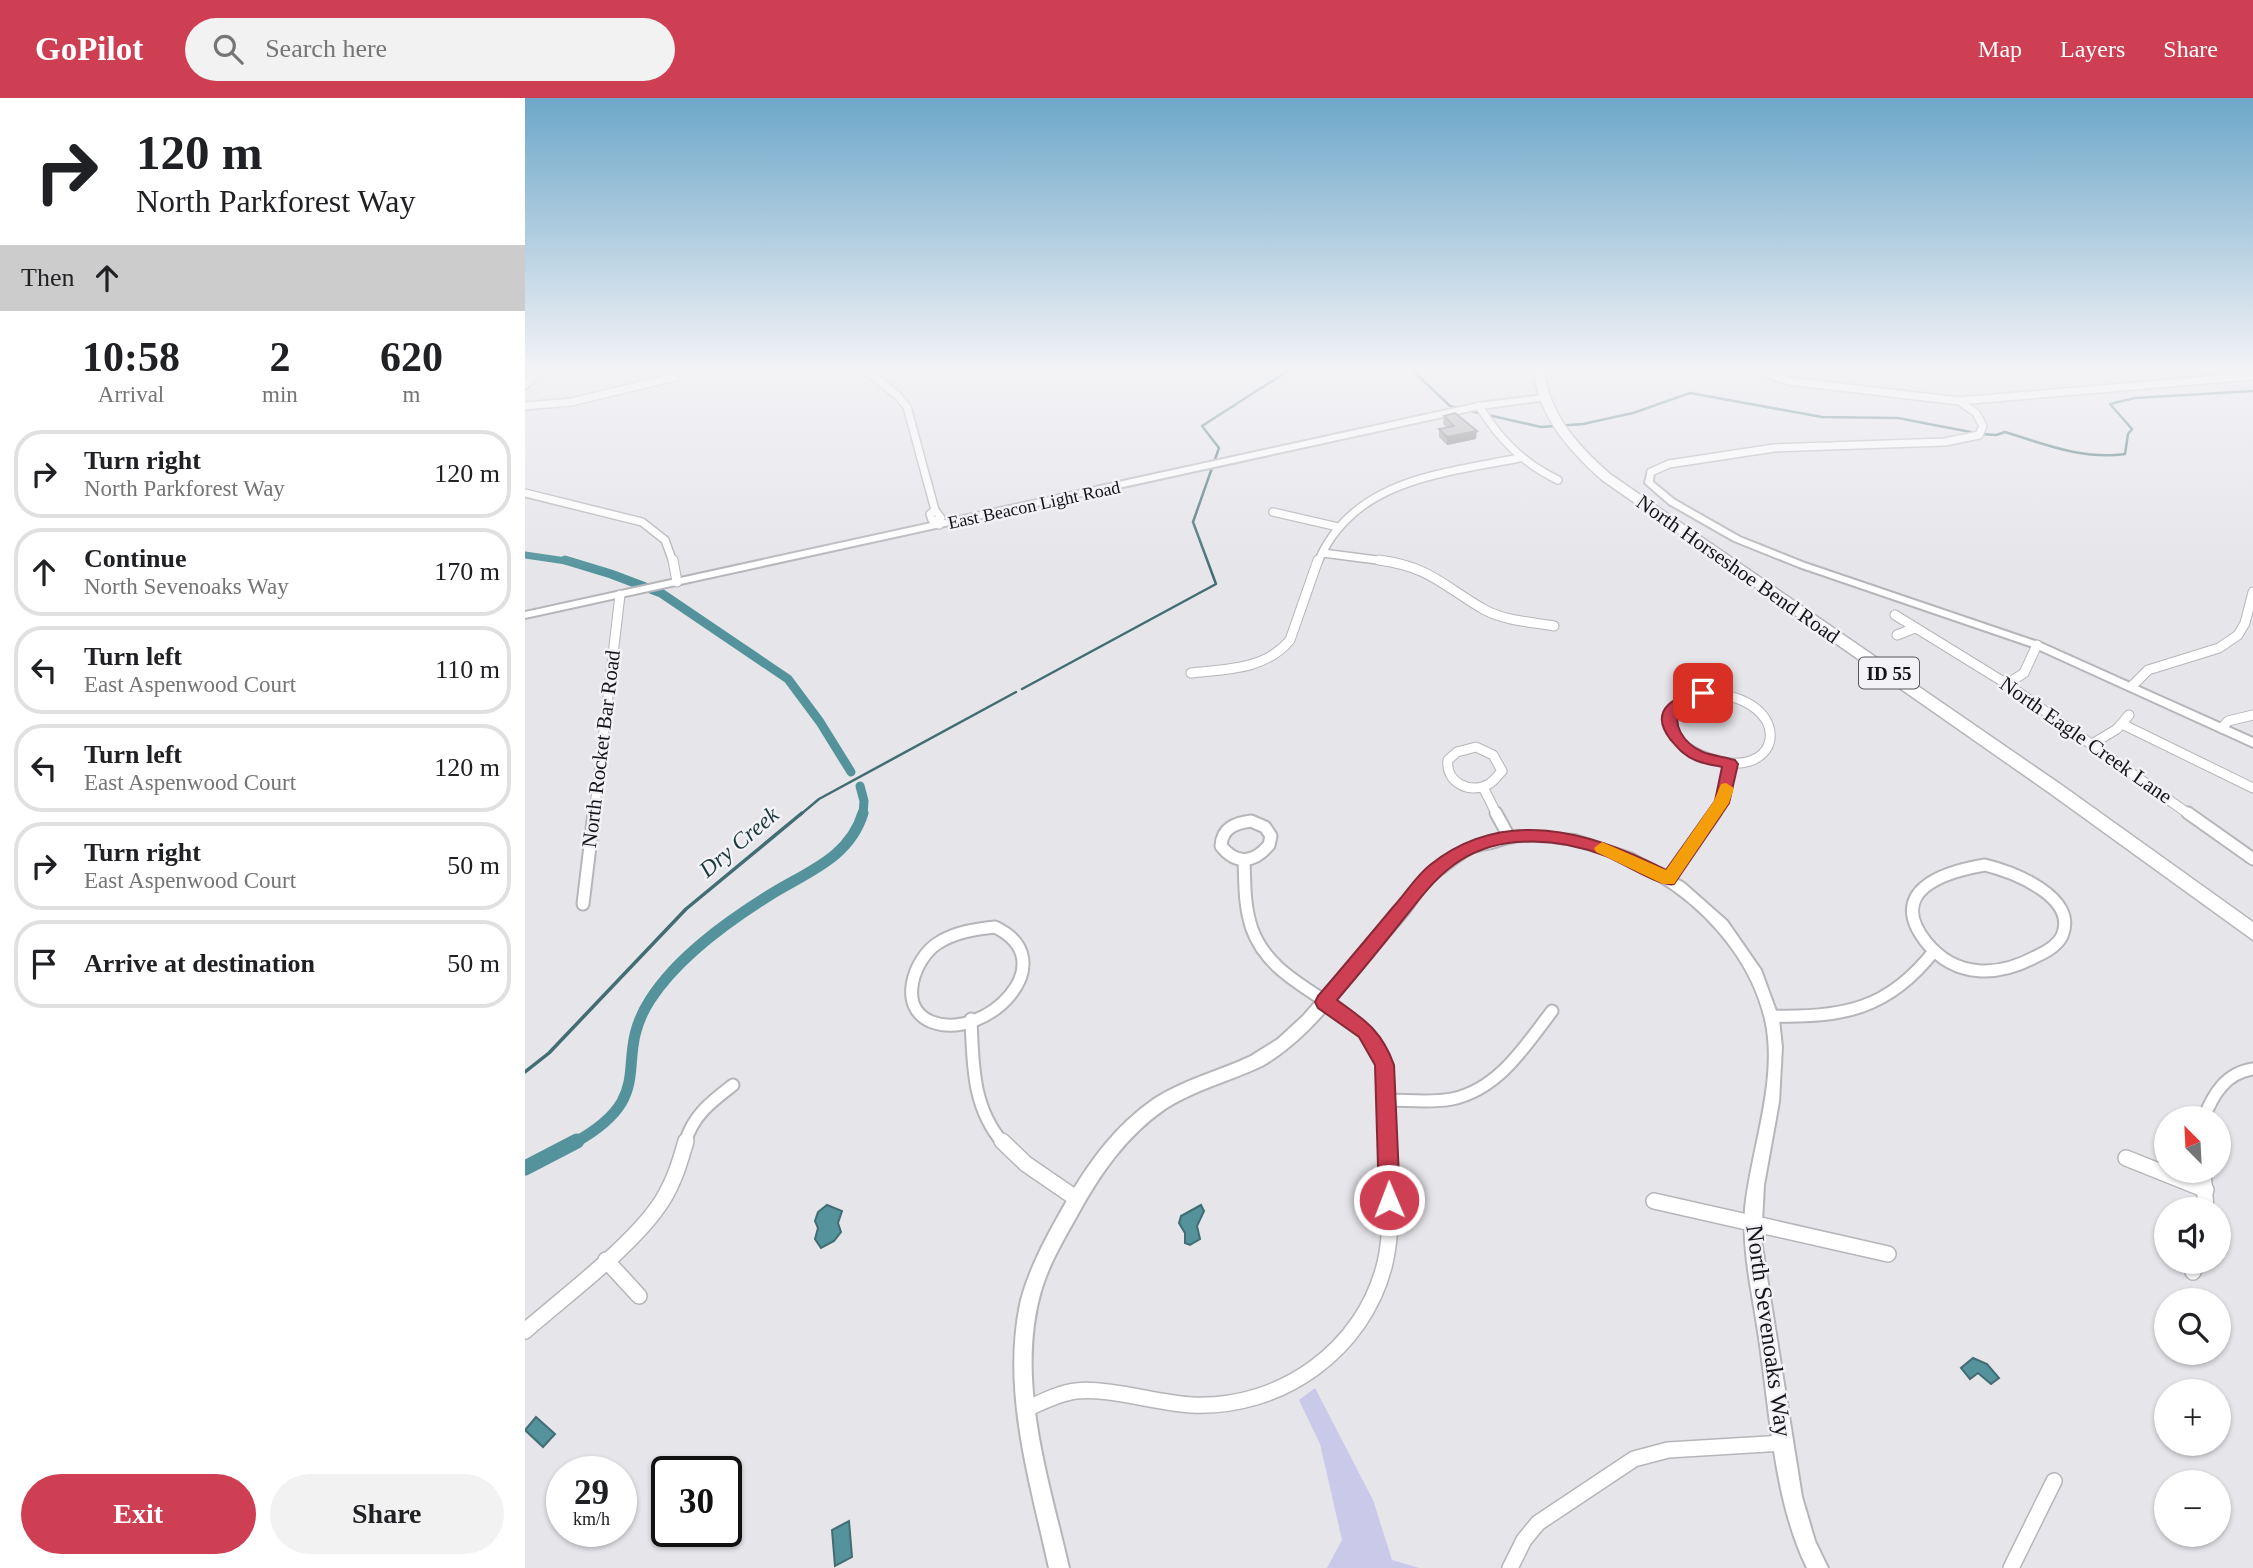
<!DOCTYPE html>
<html lang="en">
<head>
<meta charset="utf-8">
<style>
	:root { --surface:#fff; --page:#f2f2f2; --text:#202124; --muted:#757577; --line:#e0e0e0; --accent:#cf3f54 }
	body { margin:0; font-family:"Times New Roman",serif; background:var(--page); color:var(--text); height:100vh; display:flex; flex-direction:column; font-size:26px; white-space:nowrap }
	* { box-sizing:border-box; margin:0 }
	p { font-size:23px; color:var(--muted) }
	.icon { flex:none; width:38px; height:38px; fill:none; stroke:currentColor; stroke-width:2; stroke-linecap:round; stroke-linejoin:round }
	.map { position:relative; flex:1; overflow:hidden }
	.drawer { display:flex; flex-direction:column; background:var(--surface); width:525px }
	.drawer>* { flex:none }
	.hud { background:#fff; color:var(--text); overflow:hidden }
	.needle { width:46px; rotate:336deg }
	.controls { position:absolute; left:1629px; top:1008px; display:grid; gap:14px }
	.controls a { display:grid; place-items:center; width:77px; height:77px; border-radius:50%; background:var(--surface); box-shadow:0 2px 5px #0004; font-size:35px }
	.speed { position:absolute; left:21px; top:1358px; display:flex; gap:14px; font-size:35px; font-weight:700; text-align:center }
	.speed>* { display:grid; place-content:center; width:91px; height:91px; border-radius:50%; background:var(--surface); box-shadow:0 2px 5px #0004; line-height:1 }
	.speed small { font-size:18px; font-weight:400 }
	.speed .limit { border:4px solid #111; border-radius:10px; background:#fff; color:#111 }
	.pin { position:absolute; display:grid; place-items:center; width:60px; height:60px; color:#fff; margin:-30px; border-radius:14px; box-shadow:0 4px 10px #0006 }
	.me { position:absolute; width:77px; margin:-38px; rotate:359deg; stroke-linejoin:round; filter:drop-shadow(0 0 5px #0008) }
	.turn { display:flex; align-items:center; gap:24px; height:147px; padding:0 21px; font-size:32px }
	.turn .icon { width:91px; height:91px; stroke-width:2.5 }
	.turn b { display:block; font-size:49px; line-height:60px }
	.then { display:flex; align-items:center; height:66px; padding:0 21px; background:#0003; gap:14px; font-size:26px }
	.eta { display:flex; justify-content:space-evenly; align-items:center; height:119px; text-align:center }
	.eta b { font-size:42px; font-weight:600; line-height:49px }
	.action { display:flex; gap:14px; margin-top:auto; padding:14px 21px }
	.action a { flex:1; height:80px; border-radius:42px; background:var(--accent); color:#fff; font-size:28px; font-weight:600; line-height:80px; text-align:center }
	.action a+a { background:var(--page); color:var(--text) }
	ul { padding:0; list-style:none }
	li { display:flex; align-items:center; gap:21px; height:88px; margin:0 14px 10px; padding:0 7px; border:4px solid var(--line); border-radius:28px }
	li div { flex:1 }
	li b { display:block; font-size:26px }
	li em { font-style:normal }
	header { display:flex; align-items:center; gap:42px; box-sizing:border-box; height:98px; padding:0 35px; background:var(--accent); color:#fff }
	header strong { font-size:33px }
	nav { display:flex; gap:38px; margin-inline-start:auto; font-size:24px }
	.search { width:490px; height:63px; background:var(--page); display:flex; align-items:center; gap:18px; box-sizing:border-box; padding:0 24px; border-radius:38px; color:var(--muted); font-size:26px }
	main { display:flex; flex:1; min-height:0 }
	.map>svg:first-child { display:block }
	.green { fill:#cac9ea }
	.water { fill:#54939b; stroke:#416d73; stroke-width:2 }
	.lines { fill:none; stroke-linecap:round; stroke-linejoin:round }
	.stream-far1 { stroke:#416d73; stroke-width:2.5 }
	.stream { stroke:#416d73; stroke-width:3.5 }
	.canal-far3 { stroke:#54939b; stroke-width:7 }
	.canal-far2 { stroke:#54939b; stroke-width:9 }
	.canal-far1 { stroke:#54939b; stroke-width:11 }
	.canal { stroke:#54939b; stroke-width:15 }
	.minor-far3-casing { stroke:#b6b6ba; stroke-width:10 }
	.minor-far2-casing { stroke:#b6b6ba; stroke-width:11 }
	.minor-far1-casing { stroke:#b6b6ba; stroke-width:15 }
	.minor-casing { stroke:#b6b6ba; stroke-width:18 }
	.tertiary-casing { stroke:#b6b6ba; stroke-width:4 }
	.secondary-casing { stroke:#b6b6ba; stroke-width:4 }
	.trunk-casing { stroke:#b6b6ba; stroke-width:3 }
	.minor-far3 { stroke:#fff; stroke-width:7 }
	.minor-far2 { stroke:#fff; stroke-width:9 }
	.minor-far1 { stroke:#fff; stroke-width:11 }
	.minor { stroke:#fff; stroke-width:15 }
	.tertiary { fill:#fff; fill-rule:evenodd }
	.secondary { fill:#fff; fill-rule:evenodd }
	.trunk { fill:#fff; fill-rule:evenodd }
	.wall { fill:#929296 }
	.shaded-wall { fill:#77777a }
	.building { fill:#aaaaae; stroke:#77777a; stroke-width:2 }
	.route { fill:#cf3f54; stroke:#872937; stroke-width:2 }
	.slow { fill:#f59e0b }
	.labels { text-anchor:middle; dominant-baseline:central; stroke-width:5; stroke-linejoin:round; paint-order:stroke }
	.far-street-label { font-size:18px; fill:#151517; stroke:#f2f2f7 }
	.shield { fill:#f2f2f7; stroke:#57575a; stroke-width:2 }
	.shield-label { font-size:19px; font-weight:bold; fill:#151517 }
	.street-label { font-size:21px; fill:#151517; stroke:#f2f2f7 }
	.water-label { font-size:23px; font-style:italic; fill:#19393d; stroke:#f2f2f7 }
	.near-street-label { font-size:24px; fill:#151517; stroke:#f2f2f7 }
</style>
</head>
<body>
<header>
<strong>GoPilot</strong>
<div class="search"><svg class="icon" aria-label="search" viewBox="0 0 24 24"><circle cx="10" cy="10" r="6"/><path d="M15 15l6 6"/></svg>Search here</div>
<nav><a>Map</a><a>Layers</a><a>Share</a></nav>
</header>
<main>
<section class="drawer">
<div class="hud">
<div class="turn"><svg class="icon" aria-label="right" viewBox="0 0 24 24"><path d="M7 20v-9h11M14 6l5 5-5 5"/></svg><div><b>120 m</b>North Parkforest Way</div></div>
<div class="then">Then<svg class="icon" aria-label="ahead" viewBox="0 0 24 24"><path d="M12 20V5M6 11l6-6 6 6"/></svg></div>
</div>
<div class="eta">
<div><b>10:58</b><p>Arrival</p></div>
<div><b>2</b><p>min</p></div>
<div><b>620</b><p>m</p></div>
</div>
<ul>
<li><svg class="icon" aria-label="right" viewBox="0 0 24 24"><path d="M7 20v-9h11M14 6l5 5-5 5"/></svg><div><b>Turn right</b><p>North Parkforest Way</p></div><em>120 m</em></li>
<li><svg class="icon" aria-label="ahead" viewBox="0 0 24 24"><path d="M12 20V5M6 11l6-6 6 6"/></svg><div><b>Continue</b><p>North Sevenoaks Way</p></div><em>170 m</em></li>
<li><svg class="icon" aria-label="left" viewBox="0 0 24 24"><path d="M17 20v-9H6M10 6l-5 5 5 5"/></svg><div><b>Turn left</b><p>East Aspenwood Court</p></div><em>110 m</em></li>
<li><svg class="icon" aria-label="left" viewBox="0 0 24 24"><path d="M17 20v-9H6M10 6l-5 5 5 5"/></svg><div><b>Turn left</b><p>East Aspenwood Court</p></div><em>120 m</em></li>
<li><svg class="icon" aria-label="right" viewBox="0 0 24 24"><path d="M7 20v-9h11M14 6l5 5-5 5"/></svg><div><b>Turn right</b><p>East Aspenwood Court</p></div><em>50 m</em></li>
<li><svg class="icon" aria-label="arrive" viewBox="0 0 24 24"><path d="M6 21V4h12l-3 4 3 4H6"/></svg><div><b>Arrive at destination</b></div><em>50 m</em></li>
</ul>
<div class="action"><a>Exit</a><a>Share</a></div>
</section>
<div class="map">
<svg width="1728" height="1470" viewBox="0 0 1728 1470">
	<rect width="100%" height="100%" fill="#e5e5ea"/>
	<!-- green -->
	<polygon class="green" points="790,1290 848,1402 867,1462 894,1470 802,1470 817,1442 795,1346 774,1302"/>
	<!-- water -->
	<g class="water">
		<polygon points="302,1107 317,1113 313,1125 316,1134 309,1143 296,1150 290,1141 293,1130 290,1123 293,1114"/>
		<polygon points="676,1107 679,1113 672,1128 675,1141 665,1147 660,1145 660,1135 654,1125 656,1118"/>
		<polygon points="1448,1260 1462,1266 1474,1280 1466,1286 1453,1275 1445,1281 1436,1270"/>
		<polygon points="11,1319 30,1336 18,1349 0,1332"/>
		<polygon points="324,1423 327,1459 310,1468 307,1432"/>
	</g>
	<g class="lines">
		<!-- stream-far1 -->
		<g class="stream-far1">
			<polyline points="884,269 925,308 934,310"/>
			<path d="M941,312L1016,329L1058,326L1108,315L1165,295L1297,319L1373,320L1456,336L1471,337L1480,334C1519,346 1558,362 1600,356L1603,336L1607,331L1585,306L1610,300L1728,293"/>
			<polyline points="497,591 691,486 668,424 694,350 677,328 769,269"/>
			<polyline points="275,717 294,701 491,594"/>
		</g>
		<!-- stream -->
		<polyline class="stream" points="0,974 24,955 161,811 277,715"/>
		<!-- canal-far3 -->
		<polyline class="canal-far3" points="0,457 48,464"/>
		<!-- canal-far2 -->
		<g class="canal-far2">
			<polyline points="40,462 86,476 136,495 263,581 295,624 326,674"/>
			<polyline points="335,688 339,703 338,717"/>
		</g>
		<!-- canal-far1 -->
		<path class="canal-far1" d="M49,1045C137,996 85,964 125,902C152,860 199,826 240,800C278,775 324,762 338,715"/>
		<!-- canal -->
		<polyline class="canal" points="0,1070 52,1043"/>
		<defs>
			<g id="minor-far3">
				<polyline points="337,269 373,298 382,309 410,412"/>
				<polyline points="1242,269 1243,276 1263,283 1434,303 1728,278"/>
				<polyline points="342,273 356,269"/>
				<polyline points="0,287 19,269"/>
				<polyline points="0,308 46,304 150,279"/>
				<path d="M954,308C974,341 998,365 1033,382"/>
				<polyline points="1126,374 1144,366 1249,350 1420,344 1454,337 1458,328 1451,315 1434,303"/>
				<polyline points="0,395 117,424 140,442 148,464"/>
				<polygon points="410,412 416,420 413,423 407,422 405,416"/>
				<polyline points="748,414 813,429"/>
				<polyline points="413,423 414,427"/>
				<polyline points="798,455 867,464"/>
				<path d="M793,464C828,381 917,376 994,360"/>
			</g>
			<g id="minor-far2">
				<polyline points="148,462 152,484"/>
				<path d="M854,462C906,469 918,488 960,512C981,523 1007,524 1029,528"/>
				<polyline points="1370,517 1482,586 1665,717"/>
				<polyline points="1372,537 1390,530"/>
				<path d="M666,575C702,571 740,572 765,542L793,462"/>
				<polyline points="1482,586 1499,575 1512,547"/>
				<polyline points="1607,588 1623,572 1694,550 1713,537 1720,525 1728,494"/>
				<path d="M1178,595C1277,597 1259,695 1174,656C1156,648 1145,634 1145,615L1156,603Z"/>
				<polyline points="1597,626 1728,690"/>
				<polyline points="1697,630 1703,623 1728,617"/>
				<polyline points="1567,646 1592,631 1604,617"/>
				<path d="M951,649L968,657L977,673C973,677 969,683 964,686C945,697 920,684 923,662L932,654Z"/>
				<polyline points="958,689 972,717"/>
				<polyline points="69,717 95,497"/>
				<polyline points="1189,717 1197,705 1205,666"/>
			</g>
			<g id="minor-far1">
				<polyline points="971,715 984,739"/>
				<polyline points="1663,715 1728,761"/>
				<path d="M726,723L740,729L746,738L744,747C729,765 711,767 696,748C697,730 710,725 726,723Z"/>
				<path d="M719,762C720,786 719,808 727,831C750,895 836,902 859,965C867,988 862,1020 863,1045"/>
				<path d="M1460,767C1488,774 1554,799 1537,838C1532,848 1521,854 1512,858C1474,879 1431,881 1401,844C1361,793 1418,774 1460,767Z"/>
				<polyline points="1144,781 1190,715"/>
				<polyline points="58,806 69,715"/>
				<path d="M470,829C541,863 461,944 407,924C371,910 389,860 413,845C430,834 451,831 470,829Z"/>
				<path d="M1247,918C1318,920 1364,911 1409,853"/>
				<path d="M446,921C448,966 447,1009 478,1045"/>
				<path d="M862,1002C883,1002 906,1005 927,1001C974,991 1000,948 1027,913"/>
				<path d="M1679,1020C1688,996 1701,975 1728,971"/>
				<path d="M160,1045C168,1017 186,1004 208,987"/>
			</g>
			<g id="minor">
				<polyline points="477,1043 501,1066 552,1101"/>
				<polyline points="1601,1060 1681,1092"/>
				<polyline points="1678,1073 1681,1111"/>
				<polyline points="1129,1103 1363,1156"/>
				<polyline points="81,1162 114,1198"/>
				<polyline points="1668,1174 1672,1164"/>
				<path d="M0,1233C41,1197 109,1147 137,1103C149,1084 155,1064 161,1043"/>
				<path d="M501,1311C517,1304 534,1295 551,1293C581,1289 633,1305 667,1307C756,1311 839,1252 860,1165C869,1125 864,1083 863,1043"/>
				<polyline points="985,1470 999,1442 1013,1425 1109,1361 1143,1352 1259,1345"/>
				<polyline points="1486,1470 1529,1383"/>
			</g>
			<g id="tertiary">
				<polygon points="1123,372 1129,372 1128,384 1150,402 1215,439 1280,465 1516,545 1728,640 1728,649 1508,549 1274,469 1209,443 1144,406 1120,385"/>
				<path d="M995,733L1050,737L1108,756L1159,785L1202,823L1236,872L1254,921L1257,949L1254,1004L1239,1087L1236,1142L1277,1399L1290,1443L1303,1470H1282C1249,1403 1245,1314 1234,1240C1228,1198 1217,1154 1220,1111C1226,1051 1254,981 1240,921C1216,819 1100,739 998,743C988,743 977,747 967,750C962,751 955,752 949,754C940,758 911,780 904,787C896,796 890,807 882,817C866,836 849,854 834,873C805,909 777,945 737,968C705,983 669,992 640,1011C601,1038 575,1076 553,1116C539,1141 524,1166 516,1193C490,1283 524,1382 544,1470H524C505,1383 476,1291 496,1202C505,1168 523,1136 540,1106C563,1065 590,1028 629,1001C658,982 694,973 726,958L753,941L778,918L874,807L895,779L940,747Z"/>
			</g>
			<polygon id="secondary" points="1018,297 1022,300 1021,302 954,311 0,520 0,514 954,305"/>
			<path id="trunk" d="M1008,269H1018C1024,316 1051,346 1085,376L1538,688L1728,824V842L1526,696L1077,382C1041,350 1013,317 1008,269Z"/>
		</defs>
		<!-- minor-far3 casing -->
		<use href="#minor-far3" class="minor-far3-casing"/>
		<!-- minor-far2 casing -->
		<use href="#minor-far2" class="minor-far2-casing"/>
		<!-- minor-far1 casing -->
		<use href="#minor-far1" class="minor-far1-casing"/>
		<!-- minor casing -->
		<use href="#minor" class="minor-casing"/>
		<!-- tertiary casing -->
		<use href="#tertiary" class="tertiary-casing"/>
		<!-- secondary casing -->
		<use href="#secondary" class="secondary-casing"/>
		<!-- trunk casing -->
		<use href="#trunk" class="trunk-casing"/>
		<!-- minor-far3 -->
		<use href="#minor-far3" class="minor-far3"/>
		<!-- minor-far2 -->
		<use href="#minor-far2" class="minor-far2"/>
		<!-- minor-far1 -->
		<use href="#minor-far1" class="minor-far1"/>
		<!-- minor -->
		<use href="#minor" class="minor"/>
		<!-- tertiary -->
		<use href="#tertiary" class="tertiary"/>
		<!-- secondary -->
		<use href="#secondary" class="secondary"/>
		<!-- trunk -->
		<use href="#trunk" class="trunk"/>
	</g>
	<!-- wall -->
	<polygon class="wall" points="919,318 951,341 922,347 914,339 914,331 922,330 918,326"/>
	<!-- shaded-wall -->
	<polygon class="shaded-wall" points="952,333 951,341 922,347 922,339"/>
	<!-- building -->
	<polygon class="building" points="930,315 952,333 922,339 914,331 929,328 919,318"/>
	<!-- sky -->
	<linearGradient id="sky" x2="0" y2="1"><stop stop-color="#6da7c9"/><stop offset="0.57" stop-color="#f3f3f6"/><stop offset="1" stop-color="#f3f3f6" stop-opacity="0"/></linearGradient>
	<rect width="1728" height="475" fill="url(#sky)"/>
	<!-- route -->
	<path class="route" d="M1178,591L1185,595L1183,598L1159,607C1143,624 1159,646 1178,654C1188,658 1200,659 1210,662L1213,666L1204,705L1149,786C1137,790 1096,764 1081,758C1037,741 979,735 936,762C913,776 897,798 880,819C858,847 835,875 812,902C840,922 857,933 869,967L875,1102L872,1110L864,1113L857,1110L854,1102L850,967L834,939L793,910L790,904L793,898C819,868 844,838 869,808C881,795 891,778 905,767C978,708 1065,733 1141,772L1190,703L1197,669C1188,667 1178,666 1170,662C1159,658 1153,650 1145,641C1122,610 1152,598 1178,591Z"/>
	<!-- slow -->
	<polygon class="slow" points="1201,685 1209,690 1204,705 1149,786 1138,786 1071,754 1069,750 1077,744 1141,772 1189,703 1196,686"/>
	<g class="labels">
		<!-- far-street labels -->
		<g class="far-street-label">
			<text transform="translate(509 407) rotate(-12)">East Beacon Light Road</text>
		</g>
		<!-- shield labels -->
		<rect class="shield" x="1334" y="559.5" width="60" height="31" rx="5"/>
		<g class="shield-label">
			<text x="1364" y="575">ID 55</text>
		</g>
		<!-- street labels -->
		<g class="street-label">
			<text transform="translate(1213 471) rotate(35)">North Horseshoe Bend Road</text>
			<text transform="translate(1561 642) rotate(35)">North Eagle Creek Lane</text>
			<text transform="translate(76 651) rotate(-83)">North Rocket Bar Road</text>
		</g>
		<!-- water labels -->
		<g class="water-label">
			<text transform="translate(214 744) rotate(-40)">Dry Creek</text>
		</g>
		<!-- near-street labels -->
		<g class="near-street-label">
			<text transform="translate(1244 1233) rotate(82)">North Sevenoaks Way</text>
		</g>
	</g>
</svg>
<div class="controls">
<a><svg class="needle" viewBox="-14 -14 28 28"><path d="M0-13l5 13h-10z" fill="#e53935"/><path d="M0 13l5-13h-10z" fill="#757577"/></svg></a>
<a><svg class="icon" aria-label="sound" viewBox="0 0 24 24"><path d="M4 9h4l5-4v14l-5-4H4zM17 9q2 3 0 6"/></svg></a>
<a><svg class="icon" aria-label="search" viewBox="0 0 24 24"><circle cx="10" cy="10" r="6"/><path d="M15 15l6 6"/></svg></a>
<a>+</a>
<a>−</a>
</div>
<div class="speed"><div>29<small>km/h</small></div><div class="limit">30</div></div>
<div class="pin" style="left:1178px;top:595px;background:#d93025"><svg class="icon" aria-label="arrive" viewBox="0 0 24 24"><path d="M6 21V4h12l-3 4 3 4H6"/></svg></div>
<svg class="me" style="left:864px;top:1102px" viewBox="-20 -20 40 40"><circle r="17" fill="#cf3f54" stroke="#fff" stroke-width="3"/><path d="M0-11L8 9 0 5-8 9z" fill="#fff"/></svg>
</div>
</main>
</body>
</html>
